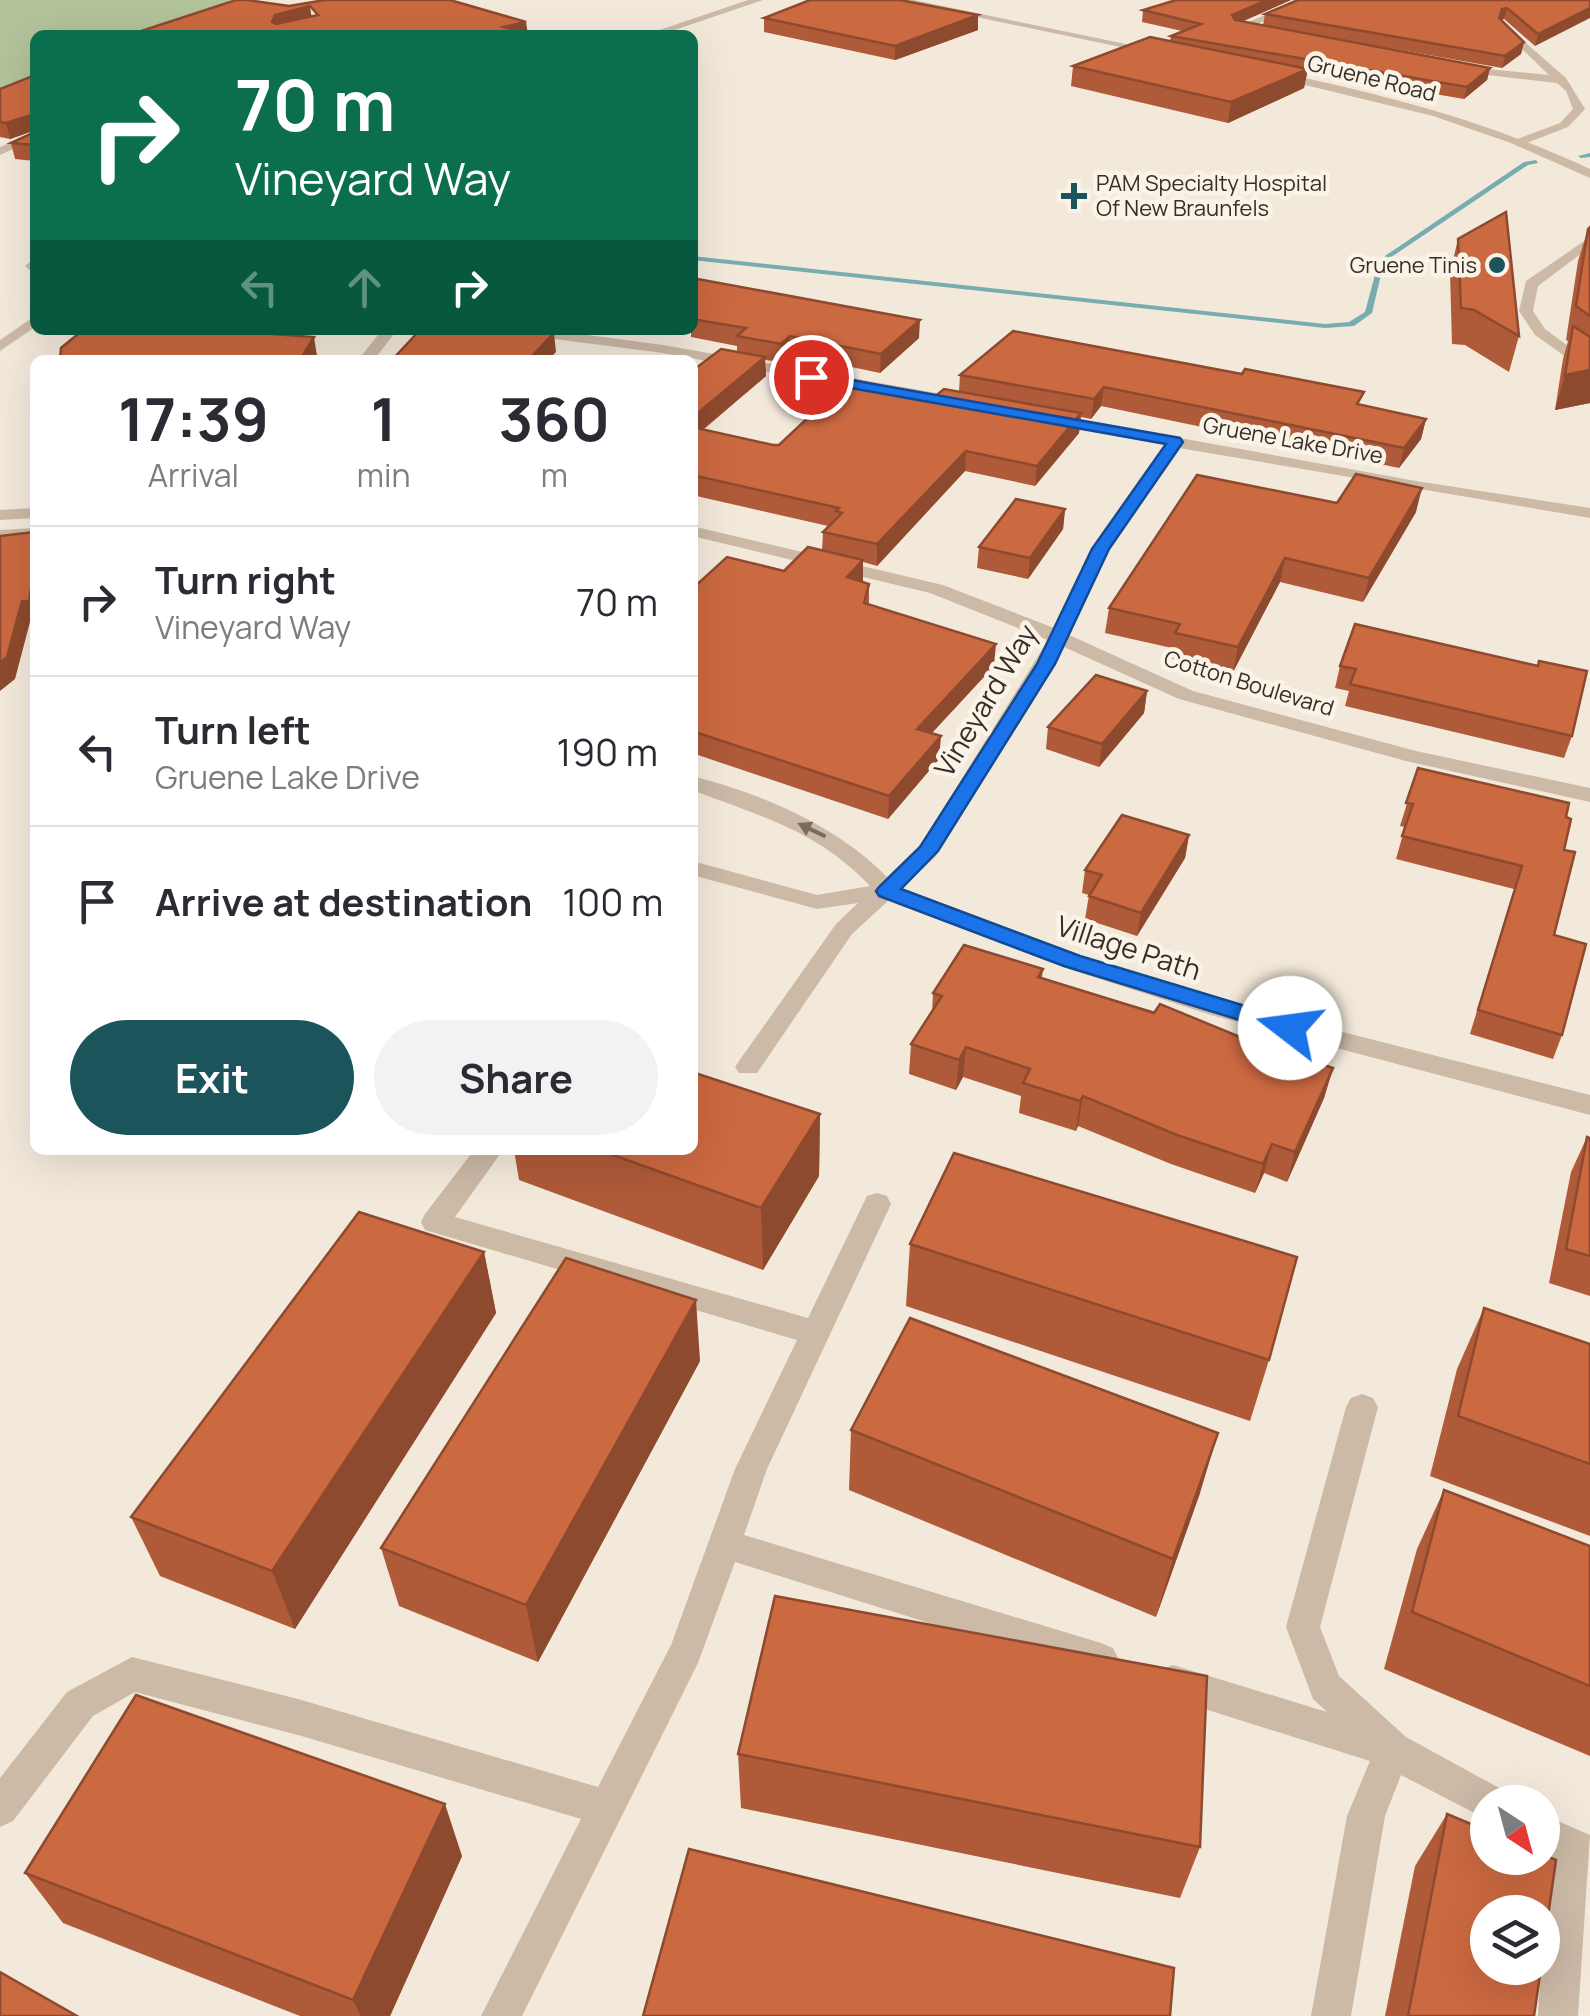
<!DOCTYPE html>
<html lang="en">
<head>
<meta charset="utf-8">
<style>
	:root { --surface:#fff; --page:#f2f2f3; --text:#2b2b33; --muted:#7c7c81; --line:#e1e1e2; --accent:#1b545b }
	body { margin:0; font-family:Manrope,sans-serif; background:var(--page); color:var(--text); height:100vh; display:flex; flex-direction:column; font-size:38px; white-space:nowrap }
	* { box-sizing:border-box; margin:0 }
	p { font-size:32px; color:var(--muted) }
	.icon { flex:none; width:55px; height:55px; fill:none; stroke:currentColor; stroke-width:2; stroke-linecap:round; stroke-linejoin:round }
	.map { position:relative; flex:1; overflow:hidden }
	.details { position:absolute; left:30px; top:355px; width:668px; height:800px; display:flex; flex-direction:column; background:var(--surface); border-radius:15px; box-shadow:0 10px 40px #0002 }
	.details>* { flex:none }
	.guide { position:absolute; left:30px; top:30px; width:668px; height:305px; border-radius:15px; box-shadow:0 10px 40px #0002; background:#0b6e4f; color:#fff; overflow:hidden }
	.needle { width:65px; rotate:144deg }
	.tools { position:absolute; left:1470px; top:1785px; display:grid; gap:20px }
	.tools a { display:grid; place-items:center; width:90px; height:90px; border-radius:50%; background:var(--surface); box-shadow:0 10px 40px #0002; font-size:50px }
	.pin { position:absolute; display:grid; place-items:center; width:85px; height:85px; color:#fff; margin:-42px; border:5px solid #fff; border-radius:50%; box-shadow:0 2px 10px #0007 }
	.me { position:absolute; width:110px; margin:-55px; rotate:285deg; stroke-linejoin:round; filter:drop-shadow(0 0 8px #0008) }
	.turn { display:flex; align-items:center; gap:35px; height:210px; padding:0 40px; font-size:45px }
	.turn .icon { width:130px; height:130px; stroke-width:2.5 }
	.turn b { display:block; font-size:70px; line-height:85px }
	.lanes { display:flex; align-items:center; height:95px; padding:0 40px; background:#0003; justify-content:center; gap:50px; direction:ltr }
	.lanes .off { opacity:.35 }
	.eta { display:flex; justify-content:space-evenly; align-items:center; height:170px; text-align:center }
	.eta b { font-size:60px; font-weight:700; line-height:70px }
	.primary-button { display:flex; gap:20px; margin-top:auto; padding:20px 40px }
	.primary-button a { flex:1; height:115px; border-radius:60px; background:var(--accent); color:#fff; font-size:40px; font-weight:700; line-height:115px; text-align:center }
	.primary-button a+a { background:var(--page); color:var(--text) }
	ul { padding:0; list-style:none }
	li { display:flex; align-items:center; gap:30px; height:150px; padding:0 40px; border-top:2px solid var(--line) }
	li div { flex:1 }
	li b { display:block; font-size:38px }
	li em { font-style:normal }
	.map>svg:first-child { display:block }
	.green { fill:#b3c39a }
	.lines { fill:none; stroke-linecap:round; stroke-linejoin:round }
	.stream { fill:#79acb1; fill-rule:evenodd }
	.minor { fill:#ccb9a6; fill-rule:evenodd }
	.tertiary { fill:#ccb9a6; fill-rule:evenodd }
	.wall { fill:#af5a38 }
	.shaded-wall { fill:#8e4a2e }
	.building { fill:#cb6941; stroke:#8e4a2e; stroke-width:2.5; fill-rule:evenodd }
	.oneway { fill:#7b6c60 }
	.route { fill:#1a73e8; stroke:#114b97; stroke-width:2.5 }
	.poi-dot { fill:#1b545b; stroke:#faf3e8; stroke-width:4 }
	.labels { text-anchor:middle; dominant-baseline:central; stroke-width:9; stroke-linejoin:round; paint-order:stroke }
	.far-street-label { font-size:22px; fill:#382d27; stroke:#faf3e8 }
	.far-poi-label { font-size:22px; fill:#382d27; stroke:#faf3e8; text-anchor:start }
	.street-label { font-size:28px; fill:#382d27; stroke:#faf3e8 }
</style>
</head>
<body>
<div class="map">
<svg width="1590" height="2016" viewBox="0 0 1590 2016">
	<rect width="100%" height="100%" fill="#f3e9db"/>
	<!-- green -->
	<polygon class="green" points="0,0 231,0 149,35 35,35 35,84 0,99"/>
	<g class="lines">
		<!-- stream -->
		<g class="stream">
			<polygon points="1590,153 1590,157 1581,158 1578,156"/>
			<polygon points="1536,160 1538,163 1528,165 1384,262 1372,313 1354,326 1325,328 692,260 692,256 1325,324 1349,322 1365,312 1379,260 1524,162"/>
		</g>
		<!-- minor -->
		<g class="minor">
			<polygon points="1300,0 1313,0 1243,30 1234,28"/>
			<polygon points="1502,22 1566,78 1585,109 1568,127 1519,146 1515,140 1560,123 1573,109 1566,91 1557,83 1453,71 1457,66 1549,75 1499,27"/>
			<polygon points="35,132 35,139 0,155 0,147"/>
			<polygon points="1590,237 1590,247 1538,286 1533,311 1545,329 1590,362 1590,374 1535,335 1519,311 1526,281"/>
			<polygon points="382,330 397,330 374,360 358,360"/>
			<polygon points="509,330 550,330 663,345 965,398 973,403 965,408 663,353 516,334"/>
			<path d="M1048,414L1416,481L1590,508V518L1179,448L1110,549L1069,635L1193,691L1416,751L1590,788V802L1406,761L1179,699L1064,647L936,856L902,888L1081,955L1225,1002L1590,1095V1115L1211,1015L1063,967L889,900L852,934L757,1073H739L735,1067L739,1061L836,924L858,903L817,909L692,875V861L817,895L870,886C817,830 762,817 692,790V776C760,793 838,826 887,877L920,846L1048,640L930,593L692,536V526L943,585L1054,628L1092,549L1165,445L1042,422V416Z"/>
			<polygon points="35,508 35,518 0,520 0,510"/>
			<polygon points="35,528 35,538 0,540 0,530"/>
			<polygon points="474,1150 503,1150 455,1217 808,1318 867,1196 877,1193 887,1196 891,1204 767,1469 744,1535 1101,1643 1113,1648 1119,1660 1113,1672 1101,1677 735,1562 698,1663 522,2016 481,2016 581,1819 298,1735 135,1692 93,1716 13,1821 0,1827 0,1778 67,1692 132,1657 298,1699 598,1787 671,1645 735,1469 797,1340 425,1230 421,1222 425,1214"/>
			<polygon points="1362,1394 1373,1398 1378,1407 1320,1627 1339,1676 1406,1737 1501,1789 1507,1802 1488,1802 1488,1820 1401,1775 1385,1816 1351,2016 1311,2016 1347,1816 1370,1761 1173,1699 1160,1694 1155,1682 1160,1670 1173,1665 1327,1712 1313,1699 1286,1627 1346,1407 1351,1398"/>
			<polygon points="1542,1814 1590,1835 1578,2016 1538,2016 1547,1856 1542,1854"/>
		</g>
		<!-- tertiary -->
		<g class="tertiary">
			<polygon points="748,0 763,0 660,35 645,35"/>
			<polygon points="895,0 914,0 1164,52 1159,55"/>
			<path d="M1276,72C1384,94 1490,122 1590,169V178L1511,143L1433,116L1272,77Z"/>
			<polygon points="35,258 35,275 25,266"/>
			<polygon points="35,316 35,327 0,351 0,340"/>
		</g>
	</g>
	<!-- wall -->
	<g class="wall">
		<polygon points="1176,0 1291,0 1243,21 1263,25 1265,14 1590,0 1535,46 1504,19 1501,20 1524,42 1521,54 1502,68 1304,33 1490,68 1487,80 1464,99 1307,72 1304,88 1228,123 1071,86 1073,66 1170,41 1171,36 1182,31 1142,22 1143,10"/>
		<polygon points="764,18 978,30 895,60 764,32"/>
		<polygon points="35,75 35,161 15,159 11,143 33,133 33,131 10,139 0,137 0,89"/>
		<polygon points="1590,227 1590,403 1555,410 1563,359 1568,341 1566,340 1578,261 1588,229"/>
		<polygon points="1458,239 1519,336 1509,372 1465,345 1452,344 1450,273"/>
		<polygon points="692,278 919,338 880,373 790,354 781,362 765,360 766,376 703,430 773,445 779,445 959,391 960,375 1361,405 1426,419 1421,439 1399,468 1101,406 1091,419 1081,417 1079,433 1035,486 965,471 877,566 863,562 862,582 869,584 869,605 994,666 932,733 939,759 888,819 692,753 692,589 784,571 822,550 823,532 828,526 692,495 692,371 737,351 737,346 691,337 691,332 673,330 692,330"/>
		<polygon points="1337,503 1416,512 1363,602 1280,582 1233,672 1170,658 1172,648 1105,633 1109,608"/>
		<polygon points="1065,509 1063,529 1028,579 977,568 979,547"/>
		<polygon points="1355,624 1572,736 1564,758 1345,706 1349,691 1335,688 1340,666"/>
		<polygon points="1147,691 1144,713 1099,767 1046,749 1048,727"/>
		<polygon points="1418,768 1566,817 1564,850 1554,935 1562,1035 1553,1059 1470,1034 1514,889 1396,859 1405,827 1400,826"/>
		<polygon points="1189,835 1185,858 1137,936 1085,919 1089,895 1082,893 1085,870"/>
		<polygon points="1043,969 1042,978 1240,1037 1333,1068 1324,1098 1287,1182 1264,1173 1255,1193 1171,1164 1078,1126 1076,1131 1019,1113 1021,1096 963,1077 956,1090 909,1074 911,1044 932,1012 933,993"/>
		<polygon points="820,1114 819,1176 763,1270 519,1180 514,1150 692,1150"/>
		<polygon points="1587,1137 1590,1138 1590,1296 1549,1283 1571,1172"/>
		<polygon points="910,1244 1269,1360 1250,1421 906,1306"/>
		<polygon points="484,1252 496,1313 295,1629 160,1576 131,1517"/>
		<polygon points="1484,1308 1590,1344 1590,1536 1430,1476 1457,1369"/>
		<polygon points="700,1361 538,1662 399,1606 381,1548"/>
		<polygon points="851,1430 1200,1493 1156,1617 849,1490"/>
		<polygon points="1444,1490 1590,1546 1590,1756 1384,1669 1417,1549"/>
		<polygon points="738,1754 1200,1847 1180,1898 741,1808"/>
		<polygon points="1447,1814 1534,2016 1385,2016 1415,1866"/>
		<polygon points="462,1856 390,2016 300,2016 63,1923 25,1873"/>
	</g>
	<!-- shaded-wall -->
	<g class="shaded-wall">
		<polygon points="1267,0 1291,0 1230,27 1232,15"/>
		<polygon points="310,6 312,20 278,29 272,22 275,15"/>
		<polygon points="1507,8 1504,19 1499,20 1502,9"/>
		<polygon points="1590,8 1590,18 1535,46 1538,34"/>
		<polygon points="978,15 978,30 895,60 895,46"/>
		<polygon points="526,22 528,35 505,35 504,27"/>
		<polygon points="1524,42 1521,54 1502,68 1505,56"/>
		<polygon points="1490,68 1487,80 1464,99 1467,87"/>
		<polygon points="1308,69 1304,88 1228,123 1231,102"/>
		<polygon points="34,114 32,127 33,131 10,139 6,123"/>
		<polygon points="920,320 919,338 880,373 881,354"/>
		<polygon points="246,330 273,330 247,351 243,332"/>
		<polygon points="554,333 556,352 548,360 528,360"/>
		<polygon points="790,336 790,354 781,362 781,344"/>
		<polygon points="314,337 317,356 315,360 300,360"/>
		<polygon points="765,357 766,376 692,438 692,418"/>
		<polygon points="1590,370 1590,403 1555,410 1565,375"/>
		<polygon points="1104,387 1101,406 1091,419 1094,399"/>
		<polygon points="1081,413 1079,433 1035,486 1037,466"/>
		<polygon points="1426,419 1421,439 1399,468 1404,448"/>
		<polygon points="966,451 965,471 877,566 877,544"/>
		<polygon points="1422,488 1416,512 1363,602 1369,578"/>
		<polygon points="1065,509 1063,529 1028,579 1030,558"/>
		<polygon points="1285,558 1280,582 1233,672 1238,647"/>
		<polygon points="863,560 863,581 846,598 847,577"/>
		<polygon points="35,563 35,622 30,622 15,679 0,691 0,663"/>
		<polygon points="996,644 994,666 915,751 917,729"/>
		<polygon points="1147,691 1144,713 1099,767 1102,744"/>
		<polygon points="941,736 939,759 888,819 889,796"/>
		<polygon points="1189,835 1185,858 1137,936 1141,913"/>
		<polygon points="966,1047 963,1077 956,1090 959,1060"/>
		<polygon points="1333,1068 1324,1098 1287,1182 1295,1152"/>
		<polygon points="1083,1096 1078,1126 1076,1131 1080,1101"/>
		<polygon points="820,1114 819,1176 763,1270 761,1208"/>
		<polygon points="1272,1144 1264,1173 1255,1193 1263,1164"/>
		<polygon points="484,1252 496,1313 295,1629 272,1571"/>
		<polygon points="696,1300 700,1361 538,1662 526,1605"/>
		<polygon points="1218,1433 1200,1493 1156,1617 1173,1559"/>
		<polygon points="445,1804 462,1856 390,2016 361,2016 353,2000"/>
	</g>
	<!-- building -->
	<g class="building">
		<path d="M236,0H247L289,6L325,0H450L526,22L504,27L521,32L510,35H129ZM310,6L318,15L276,24L272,22L275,15Z"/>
		<polygon points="810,0 900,0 978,15 895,46 764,18"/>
		<polygon points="1176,0 1267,0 1232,15 1235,20 1490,68 1467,87 1171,36 1201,24 1143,10"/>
		<polygon points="1298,0 1590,0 1590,8 1538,34 1507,8 1502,9 1499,18 1524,42 1505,56 1265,14"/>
		<polygon points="1150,37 1308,69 1231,102 1073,66"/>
		<polygon points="35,75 35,127 32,127 34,114 6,123 0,122 0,89"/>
		<polygon points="35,132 35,145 11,143"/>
		<polygon points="1506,212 1519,336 1474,310 1461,308 1458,239"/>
		<polygon points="1590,227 1590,316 1576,306 1588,229"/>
		<polygon points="692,278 920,320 881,354 790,336 781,344 737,336 746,328 692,319 696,314 692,314"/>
		<polygon points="1573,326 1590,337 1590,370 1565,375"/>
		<polygon points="83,330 246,330 243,332 314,337 300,360 60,360 61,348"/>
		<polygon points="420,330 528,330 554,333 528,360 452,360 439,358 438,360 392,360"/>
		<polygon points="1013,331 1242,374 1245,369 1364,392 1357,404 1426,419 1404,448 1104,387 1094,399 960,375"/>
		<polygon points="721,349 765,357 692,418 692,371"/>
		<polygon points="849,379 933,398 944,389 1081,413 1037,466 966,451 877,544 823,532 842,513 836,511 839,508 692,475 692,427 773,445 779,445"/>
		<polygon points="1356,474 1422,488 1369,578 1285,558 1238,647 1175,633 1180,624 1109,608 1197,475 1337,503"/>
		<polygon points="1016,499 1065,509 1030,558 979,547"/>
		<polygon points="35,532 35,563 29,601 22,601 7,657 0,663 0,536"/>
		<polygon points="808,547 863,560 847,577 869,584 864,603 996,644 917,729 941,736 889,796 692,731 692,589 727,557 784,571"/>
		<polygon points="1355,624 1538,666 1539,661 1587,671 1572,736 1350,684 1356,669 1340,666"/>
		<polygon points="1096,675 1147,691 1102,744 1048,727"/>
		<polygon points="1418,768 1569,803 1566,817 1571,819 1564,850 1575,852 1554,935 1586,944 1562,1035 1478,1010 1522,866 1402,836 1413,804 1406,803"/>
		<polygon points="1122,815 1189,835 1141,913 1089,896 1102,875 1085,870"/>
		<polygon points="964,945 1043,969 1038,977 1154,1013 1160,1004 1240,1037 1333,1068 1295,1152 1272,1144 1263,1164 1177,1135 1083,1096 1080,1101 1023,1083 1030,1069 966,1047 959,1060 911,1044 942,996 933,993"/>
		<polygon points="692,1072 820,1114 761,1208 599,1150 692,1150"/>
		<polygon points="1587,1137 1590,1138 1590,1256 1566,1249"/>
		<polygon points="954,1153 1297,1257 1269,1360 910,1244"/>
		<polygon points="359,1212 484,1252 272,1571 131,1517"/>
		<polygon points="566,1258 696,1300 526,1605 381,1548"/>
		<polygon points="1484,1308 1590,1344 1590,1464 1458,1416"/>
		<polygon points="910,1318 1218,1433 1173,1559 851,1430"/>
		<polygon points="1444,1490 1590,1546 1590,1686 1412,1612"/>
		<polygon points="775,1596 1207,1676 1200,1847 738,1754"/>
		<polygon points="136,1695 445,1804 353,2000 25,1873"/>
		<polygon points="1447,1814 1488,1831 1488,1858 1542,1858 1542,1854 1556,1860 1542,1958 1542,1912 1488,1912 1488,1968 1541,1968 1534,2016 1408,2016"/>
		<polygon points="689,1849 1174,1968 1170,2016 643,2016"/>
		<polygon points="0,1972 77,2016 0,2016"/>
	</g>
	<!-- one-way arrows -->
	<defs><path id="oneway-solid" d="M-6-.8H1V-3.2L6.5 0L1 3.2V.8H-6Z" transform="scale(2.5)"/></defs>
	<use class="oneway" href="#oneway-solid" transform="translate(812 830) rotate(-154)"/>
	<!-- route -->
	<polygon class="route" points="811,373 1180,438 1183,442 1109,549 1055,664 938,851 901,889 1080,956 1298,1022 1302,1028 1298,1033 1282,1033 1064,966 879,896 876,891 879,887 920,847 1037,664 1092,549 1166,444 806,380 804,377"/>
	<!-- markers -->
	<g class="poi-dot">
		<path d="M1069 181h10v10h10v10h-10v10h-10v-10h-10v-10h10z"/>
		<circle cx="1497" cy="265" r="10"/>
	</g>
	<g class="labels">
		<!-- far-street labels -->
		<g class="far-street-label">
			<text transform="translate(1372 78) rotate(14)">Gruene Road</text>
			<text transform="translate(1293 440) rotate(10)">Gruene Lake Drive</text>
			<text transform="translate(1249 683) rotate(17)">Cotton Boulevard</text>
		</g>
		<!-- far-poi labels -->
		<g class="far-poi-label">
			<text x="1096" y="183">PAM Specialty Hospital<tspan x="1096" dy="25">Of New Braunfels</tspan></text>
			<text x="1477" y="265" text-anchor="end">Gruene Tinis</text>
		</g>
		<!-- street labels -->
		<g class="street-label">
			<text transform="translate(985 700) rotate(-59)">Vineyard Way</text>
			<text transform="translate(1129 947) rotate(18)">Village Path</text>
		</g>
	</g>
</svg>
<div class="tools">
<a><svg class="needle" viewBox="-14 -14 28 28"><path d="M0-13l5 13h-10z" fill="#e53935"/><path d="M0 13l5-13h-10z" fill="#7c7c81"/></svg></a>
<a><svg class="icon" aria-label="layers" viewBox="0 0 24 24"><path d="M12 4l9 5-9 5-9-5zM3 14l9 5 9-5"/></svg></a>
</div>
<div class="pin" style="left:811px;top:377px;background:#d93025"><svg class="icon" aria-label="arrive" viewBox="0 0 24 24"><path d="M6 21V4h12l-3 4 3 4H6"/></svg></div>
<svg class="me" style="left:1290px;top:1028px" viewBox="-20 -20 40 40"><circle r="19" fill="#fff"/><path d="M0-13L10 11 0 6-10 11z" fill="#1a73e8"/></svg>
<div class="guide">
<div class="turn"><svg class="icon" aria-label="right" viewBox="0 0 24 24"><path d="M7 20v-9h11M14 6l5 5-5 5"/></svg><div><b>70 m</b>Vineyard Way</div></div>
<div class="lanes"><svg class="icon off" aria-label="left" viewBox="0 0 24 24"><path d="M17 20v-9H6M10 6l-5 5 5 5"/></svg><svg class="icon off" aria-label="ahead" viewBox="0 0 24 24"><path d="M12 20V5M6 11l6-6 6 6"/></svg><svg class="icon" aria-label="right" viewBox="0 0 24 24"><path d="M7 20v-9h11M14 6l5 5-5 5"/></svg></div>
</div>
<section class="details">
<div class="eta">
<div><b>17:39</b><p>Arrival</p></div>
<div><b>1</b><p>min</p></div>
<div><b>360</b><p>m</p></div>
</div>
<ul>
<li><svg class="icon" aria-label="right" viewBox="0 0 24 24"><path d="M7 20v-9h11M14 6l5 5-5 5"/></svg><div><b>Turn right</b><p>Vineyard Way</p></div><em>70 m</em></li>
<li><svg class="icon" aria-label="left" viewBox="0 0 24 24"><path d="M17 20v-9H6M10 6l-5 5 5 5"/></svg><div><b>Turn left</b><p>Gruene Lake Drive</p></div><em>190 m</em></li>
<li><svg class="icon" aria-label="arrive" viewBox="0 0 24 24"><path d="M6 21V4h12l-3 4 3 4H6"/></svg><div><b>Arrive at destination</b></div><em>100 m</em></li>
</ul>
<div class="primary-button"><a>Exit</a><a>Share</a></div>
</section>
</div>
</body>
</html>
